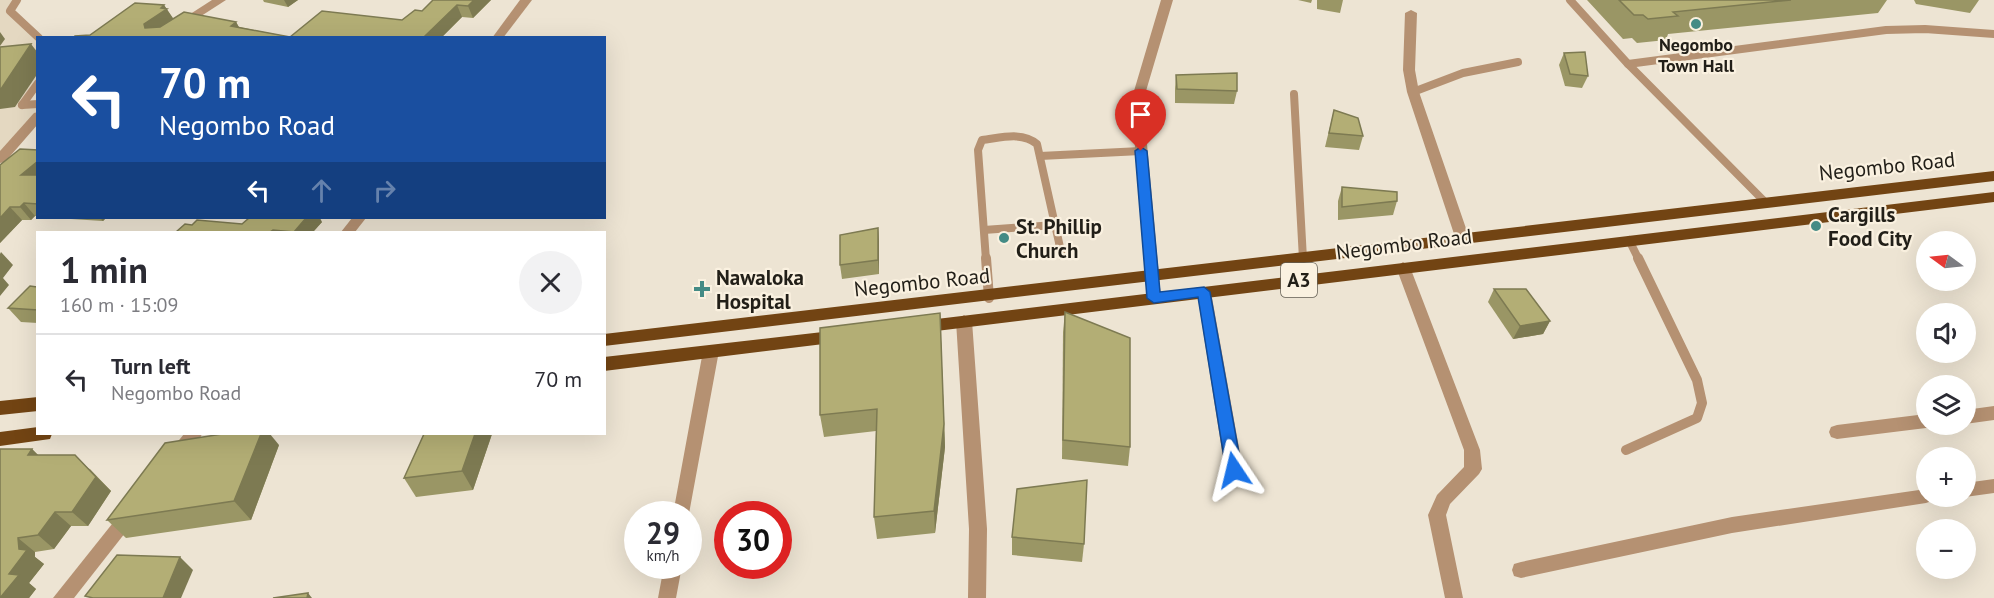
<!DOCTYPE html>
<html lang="en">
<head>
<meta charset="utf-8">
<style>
	:root { --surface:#fff; --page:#f2f2f3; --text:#2b2b33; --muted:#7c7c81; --line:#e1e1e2 }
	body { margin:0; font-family:"PT Sans",sans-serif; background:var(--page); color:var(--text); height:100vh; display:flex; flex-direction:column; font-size:22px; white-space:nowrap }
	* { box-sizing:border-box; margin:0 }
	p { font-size:20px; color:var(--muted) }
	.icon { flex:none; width:33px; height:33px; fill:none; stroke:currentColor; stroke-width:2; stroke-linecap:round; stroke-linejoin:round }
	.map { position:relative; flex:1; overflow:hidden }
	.drawer { position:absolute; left:36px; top:231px; width:570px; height:204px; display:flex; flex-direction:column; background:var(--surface); border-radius:0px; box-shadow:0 6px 24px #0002 }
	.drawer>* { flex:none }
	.banner { position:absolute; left:36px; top:36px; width:570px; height:183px; border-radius:0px; box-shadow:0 6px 24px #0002; background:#1a4fa0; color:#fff; overflow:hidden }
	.needle { width:39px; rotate:285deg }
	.controls { position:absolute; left:1916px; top:231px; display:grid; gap:12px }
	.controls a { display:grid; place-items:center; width:60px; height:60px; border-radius:50%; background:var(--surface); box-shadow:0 6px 24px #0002; font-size:30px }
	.speed { position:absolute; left:624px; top:501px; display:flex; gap:12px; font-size:30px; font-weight:700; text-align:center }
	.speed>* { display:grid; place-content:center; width:78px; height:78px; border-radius:50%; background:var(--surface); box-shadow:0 6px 24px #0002; line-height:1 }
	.speed small { font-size:15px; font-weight:400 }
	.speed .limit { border:9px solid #d22; background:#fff; color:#111 }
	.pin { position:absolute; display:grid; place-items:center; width:51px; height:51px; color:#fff; margin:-62px -26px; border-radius:50% 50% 50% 0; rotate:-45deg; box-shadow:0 0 6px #0007 }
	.pin .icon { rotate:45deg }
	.me { position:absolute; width:66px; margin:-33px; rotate:350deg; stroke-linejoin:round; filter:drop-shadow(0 0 4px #0008) }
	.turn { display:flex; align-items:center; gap:21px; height:126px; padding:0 24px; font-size:27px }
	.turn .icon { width:78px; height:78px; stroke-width:2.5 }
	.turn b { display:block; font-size:42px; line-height:51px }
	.lanes { display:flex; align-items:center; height:57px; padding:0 24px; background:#0003; justify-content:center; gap:30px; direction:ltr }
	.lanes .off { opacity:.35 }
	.round { display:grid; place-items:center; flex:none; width:63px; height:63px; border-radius:32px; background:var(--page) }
	.summary { display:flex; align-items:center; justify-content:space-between; height:102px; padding:0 24px }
	h1 { font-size:36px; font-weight:700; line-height:45px }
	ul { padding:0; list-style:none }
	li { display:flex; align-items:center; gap:18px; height:90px; padding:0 24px; border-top:2px solid var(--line) }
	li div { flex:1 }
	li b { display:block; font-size:22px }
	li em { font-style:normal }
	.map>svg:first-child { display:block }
	.built { fill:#e4d8c1 }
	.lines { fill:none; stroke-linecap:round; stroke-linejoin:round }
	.service-far1 { stroke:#b59172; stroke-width:8 }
	.service { stroke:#b59172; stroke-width:10 }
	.minor { fill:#b59172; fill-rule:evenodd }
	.tertiary { fill:#b59172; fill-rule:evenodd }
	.trunk { fill:#724413; fill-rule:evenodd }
	.wall { fill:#9a9665 }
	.shaded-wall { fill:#7d7a52 }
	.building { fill:#b3ae75; stroke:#7d7a52; stroke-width:1.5 }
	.route { fill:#1a73e8; stroke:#114b97; stroke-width:1.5 }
	.poi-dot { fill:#448b85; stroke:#faf1e0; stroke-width:2 }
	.labels { text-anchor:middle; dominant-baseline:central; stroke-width:4.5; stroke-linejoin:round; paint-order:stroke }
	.far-poi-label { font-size:18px; font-weight:bold; fill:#221f18; stroke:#faf1e0 }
	.shield { fill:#faf1e0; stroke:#635e54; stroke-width:1.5 }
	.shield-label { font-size:20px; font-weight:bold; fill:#221f18 }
	.street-label { font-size:21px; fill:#221f18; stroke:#faf1e0 }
	.poi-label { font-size:21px; font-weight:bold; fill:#221f18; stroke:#faf1e0; text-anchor:start }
</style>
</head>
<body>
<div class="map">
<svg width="1994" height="598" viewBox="0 0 1994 598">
	<rect width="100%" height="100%" fill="#ede4d3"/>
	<!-- built -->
	<polygon class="built" points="0,0 17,0 11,11 38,38 37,83 22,105 37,104 37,116 0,159"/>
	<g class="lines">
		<!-- service-far1 -->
		<g class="service-far1">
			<polyline points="17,0 10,11 39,38"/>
			<polyline points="1570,0 1628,64"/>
			<polyline points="1413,92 1463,73 1518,62"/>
			<polyline points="1294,94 1303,259"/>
			<polyline points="22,105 38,83"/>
			<polyline points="22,105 38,104"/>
			<polyline points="1040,156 1141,151"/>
			<polyline points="1765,202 1628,64 1886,30 1925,29 1994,34"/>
			<polyline points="984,230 1055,225"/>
			<polyline points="1629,240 1639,260"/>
			<path d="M986,260L978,150L982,140C1000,138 1022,131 1037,144L1062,256"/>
		</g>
		<!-- service -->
		<g class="service">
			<polyline points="986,258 989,298"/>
			<polyline points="1626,450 1697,418 1702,403 1697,380 1638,258"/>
		</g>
		<!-- minor -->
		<g class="minor">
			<polygon points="212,0 226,0 167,38 153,38"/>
			<polygon points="1161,0 1173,0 1146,91 1145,122 1161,298 1154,303 1147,298 1133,122 1134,91"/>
			<polygon points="1411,10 1417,13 1415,70 1419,92 1470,240 1463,245 1456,240 1407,92 1403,70 1405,13"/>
			<polygon points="38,112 38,124 5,162 0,163 0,151 34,113"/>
			<polygon points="1403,262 1410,267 1480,450 1482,469 1479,474 1450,504 1446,515 1463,598 1445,598 1428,515 1437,495 1464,467 1464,450 1396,267"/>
			<polygon points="1204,287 1211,292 1243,470 1240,475 1234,477 1228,475 1225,470 1197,292"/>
			<polygon points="964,315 972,321 987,529 986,598 968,598 969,529 956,321"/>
			<polygon points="711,345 717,347 719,351 688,519 688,514 673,514 703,351 705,347"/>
			<polygon points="1994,406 1994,420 1965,424 1965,410"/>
			<polygon points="1926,414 1926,424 1932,424 1926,428 1837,439 1831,437 1829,432 1831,427 1837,425"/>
			<polygon points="1994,479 1994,493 1965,497 1963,496 1965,496 1965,483"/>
			<polygon points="1926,489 1926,496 1935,496 1932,501 1926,503 1732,533 1521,578 1514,576 1512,570 1514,564 1521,562 1732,517"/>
			<polygon points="664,566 682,566 676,598 658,598"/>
		</g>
		<!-- tertiary -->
		<g class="tertiary">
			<polygon points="520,0 532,0 503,38 492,38"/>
			<polygon points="352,218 366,218 355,232 341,232"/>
			<path d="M184,434H202C197,445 184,465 170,460L167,455Z"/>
			<polygon points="130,506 136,509 139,514 136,519 74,598 53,598 124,509"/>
		</g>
		<!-- trunk -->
		<g class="trunk">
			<polygon points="1994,171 1994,181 604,346 604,334"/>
			<polygon points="1994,192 1994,202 920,333 914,331 912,327 914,323 920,321"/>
			<polygon points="840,330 846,332 849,336 846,340 840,342 604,371 604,357"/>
			<polygon points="38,397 38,411 0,415 0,401"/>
			<polygon points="38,427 38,434 52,434 50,439 0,446 0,432"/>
		</g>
	</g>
	<!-- wall -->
	<g class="wall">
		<polygon points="263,0 298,0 288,7 264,2"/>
		<polygon points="433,0 491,0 473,18 462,17 441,38 75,38 90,35 164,5 173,19 236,22 239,27 290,37 402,20 422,11"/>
		<polygon points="1298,0 1312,0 1311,3"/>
		<polygon points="1317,0 1343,0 1340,13 1317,9"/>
		<polygon points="1587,0 1887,0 1878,13 1668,34 1666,40 1637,43 1632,38 1623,39"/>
		<polygon points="1914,0 1979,0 1970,13 1916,4"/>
		<polygon points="1564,53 1588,76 1582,88 1565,86 1559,65"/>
		<polygon points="1176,75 1237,91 1234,104 1175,103 1175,89"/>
		<polygon points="1334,110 1363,136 1359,150 1325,147"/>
		<polygon points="38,150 38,216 35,216 31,220 22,220 0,243 0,165"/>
		<polygon points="1342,187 1397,201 1393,215 1338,220 1338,201"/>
		<polygon points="55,218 106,218 103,221"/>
		<polygon points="322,222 313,232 176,232 192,225"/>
		<polygon points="878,228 879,242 879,274 842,279 840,265"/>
		<polygon points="38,286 38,323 21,322 8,308"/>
		<polygon points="1494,289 1550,321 1543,334 1513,339 1488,302"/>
		<polygon points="1065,312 1130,447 1128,466 1062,459 1063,332"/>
		<polygon points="940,313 945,447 935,533 877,539 874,517 876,431 824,437 820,415"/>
		<polygon points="424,434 492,434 473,490 416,497 404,478"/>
		<polygon points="279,445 251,520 126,538 107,520"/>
		<polygon points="32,449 38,455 90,469 111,491 88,526 71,526 54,549 35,552 35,557 44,564 29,583 36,589 29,598 0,598"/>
		<polygon points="1012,537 1084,544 1082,562 1012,555"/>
	</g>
	<!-- shaded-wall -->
	<g class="shaded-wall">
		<polygon points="284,0 298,0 288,7"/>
		<polygon points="474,0 491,0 473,18 468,6"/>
		<polygon points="164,5 175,21 152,36 145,28 144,24"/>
		<polygon points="457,5 462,17 441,38 425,38 425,36"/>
		<polygon points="236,22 243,35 231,26"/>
		<polygon points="0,32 5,39 0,46"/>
		<polygon points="31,44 38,53 38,73 15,107 0,109 0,89"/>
		<polygon points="38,161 38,183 21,175"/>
		<polygon points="24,203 35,216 31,220 20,207"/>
		<polygon points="10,207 22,220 0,243 0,218"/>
		<polygon points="100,218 106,218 103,221"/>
		<polygon points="306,218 320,218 322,222 313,232 294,232"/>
		<polygon points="878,228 879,242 879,274 878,260"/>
		<polygon points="1,252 13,265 3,278 9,285 0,296 0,254"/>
		<polygon points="940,313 945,447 935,533 934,511"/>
		<polygon points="1550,321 1543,334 1513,339 1520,326"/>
		<polygon points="261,434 270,434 279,445 251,520 234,501"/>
		<polygon points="475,434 492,434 473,490 462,471"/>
		<polygon points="32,449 47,464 28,455"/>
		<polygon points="75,455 111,491 88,526 72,512"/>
		<polygon points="55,512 71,526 54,549 38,535"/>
		<polygon points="18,538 35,552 35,557 44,564 29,583 36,589 29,598 0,598 19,549"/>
		<polygon points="180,557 193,570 181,598 163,598"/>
		<polygon points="308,593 312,598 307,598"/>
	</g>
	<!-- building -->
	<g class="building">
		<polygon points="433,0 474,0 468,6 457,5 425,36 427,38 75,38 75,36 90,35 135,3 164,5 161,8 167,9 144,24 145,28 160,27 184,12 236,22 231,26 290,37 322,11 402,20 415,10 422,11"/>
		<polygon points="1619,0 1791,0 1673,12 1678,16 1648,19 1643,15 1634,15"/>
		<polygon points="31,44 1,89 0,89 0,47"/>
		<polygon points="1585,52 1588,76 1570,74 1564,53"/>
		<polygon points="1237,73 1237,91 1177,89 1176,75"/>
		<polygon points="1334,110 1358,118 1363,136 1329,133"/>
		<polygon points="20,149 38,150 38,161 21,175 38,175 38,204 24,203 20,207 10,207 0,218 0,165"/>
		<polygon points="1342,187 1397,192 1397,201 1342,207"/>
		<polygon points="249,218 306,218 294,232 273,230 270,232 176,232 185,224 192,225 197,220 242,224"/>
		<polygon points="878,228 878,260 840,265 840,235"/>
		<polygon points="30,286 37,287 38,286 38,310 8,308"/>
		<polygon points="1494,289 1526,289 1550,321 1520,326"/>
		<polygon points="1065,312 1130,338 1130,447 1063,440"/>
		<polygon points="940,313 944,424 934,511 874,517 877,409 820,415 820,328"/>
		<polygon points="222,434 261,434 234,501 107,520 165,443"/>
		<polygon points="424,434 475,434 462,471 404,478"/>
		<polygon points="0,449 32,449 28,455 75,455 96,477 72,512 55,512 38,535 18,538 19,549 27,550 9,574 19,575 0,598"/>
		<polygon points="1087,480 1084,544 1012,537 1017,489"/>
		<polygon points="117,555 180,557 163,598 93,598 85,596"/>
		<polygon points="308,593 307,598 273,598"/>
	</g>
	<!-- route -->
	<polygon class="route" points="1141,147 1147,151 1160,292 1204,287 1210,292 1242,470 1234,477 1226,470 1198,297 1154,303 1147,298 1135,151"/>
	<!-- markers -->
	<g class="poi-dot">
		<circle cx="1696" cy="24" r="6"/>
		<circle cx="1816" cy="226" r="6"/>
		<circle cx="1004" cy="238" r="6"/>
		<path d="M699 280h6v6h6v6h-6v6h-6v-6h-6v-6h6z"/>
	</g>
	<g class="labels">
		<!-- far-poi labels -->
		<g class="far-poi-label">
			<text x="1696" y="44">Negombo<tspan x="1696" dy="21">Town Hall</tspan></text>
		</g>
		<!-- shield labels -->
		<rect class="shield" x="1281" y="263" width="36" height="34" rx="4.5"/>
		<g class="shield-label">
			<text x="1299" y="280">A3</text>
		</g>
		<!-- street labels -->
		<g class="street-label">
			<text transform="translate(1887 166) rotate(-6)">Negombo Road</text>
			<text transform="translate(1404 244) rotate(-7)">Negombo Road</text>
			<text transform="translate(922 282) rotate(-6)">Negombo Road</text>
		</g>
		<!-- poi labels -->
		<g class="poi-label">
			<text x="1828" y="214">Cargills<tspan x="1828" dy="24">Food City</tspan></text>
			<text x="1016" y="226">St. Phillip<tspan x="1016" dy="24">Church</tspan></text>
			<text x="716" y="277">Nawaloka<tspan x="716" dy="24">Hospital</tspan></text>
		</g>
	</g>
</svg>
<div class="controls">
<a><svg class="needle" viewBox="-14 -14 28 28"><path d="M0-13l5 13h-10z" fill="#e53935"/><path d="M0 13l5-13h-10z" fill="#7c7c81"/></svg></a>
<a><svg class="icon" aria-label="sound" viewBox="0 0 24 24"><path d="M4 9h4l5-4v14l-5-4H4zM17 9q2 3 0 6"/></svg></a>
<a><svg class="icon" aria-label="layers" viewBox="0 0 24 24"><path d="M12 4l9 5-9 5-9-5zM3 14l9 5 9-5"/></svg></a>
<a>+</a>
<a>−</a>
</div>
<div class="speed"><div>29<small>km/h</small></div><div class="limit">30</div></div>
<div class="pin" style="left:1141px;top:151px;background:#d93025"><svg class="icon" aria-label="arrive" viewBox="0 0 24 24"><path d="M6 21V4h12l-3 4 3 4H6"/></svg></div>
<svg class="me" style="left:1234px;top:470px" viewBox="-20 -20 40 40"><path d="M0-17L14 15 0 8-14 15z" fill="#1a73e8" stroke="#fff" stroke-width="4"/></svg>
<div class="banner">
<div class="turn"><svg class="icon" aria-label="left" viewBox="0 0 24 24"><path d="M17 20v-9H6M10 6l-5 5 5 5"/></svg><div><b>70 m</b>Negombo Road</div></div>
<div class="lanes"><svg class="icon" aria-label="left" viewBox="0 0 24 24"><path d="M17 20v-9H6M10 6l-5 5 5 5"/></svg><svg class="icon off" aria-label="ahead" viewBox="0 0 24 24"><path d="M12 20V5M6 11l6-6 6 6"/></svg><svg class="icon off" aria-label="right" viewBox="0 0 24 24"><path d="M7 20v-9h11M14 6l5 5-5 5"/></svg></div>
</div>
<section class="drawer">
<div class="summary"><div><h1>1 min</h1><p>160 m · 15:09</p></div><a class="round"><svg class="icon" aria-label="close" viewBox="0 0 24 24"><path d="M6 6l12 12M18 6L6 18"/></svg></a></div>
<ul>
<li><svg class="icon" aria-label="left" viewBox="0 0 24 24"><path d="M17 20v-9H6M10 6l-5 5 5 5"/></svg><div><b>Turn left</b><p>Negombo Road</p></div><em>70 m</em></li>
</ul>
</section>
</div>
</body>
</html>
